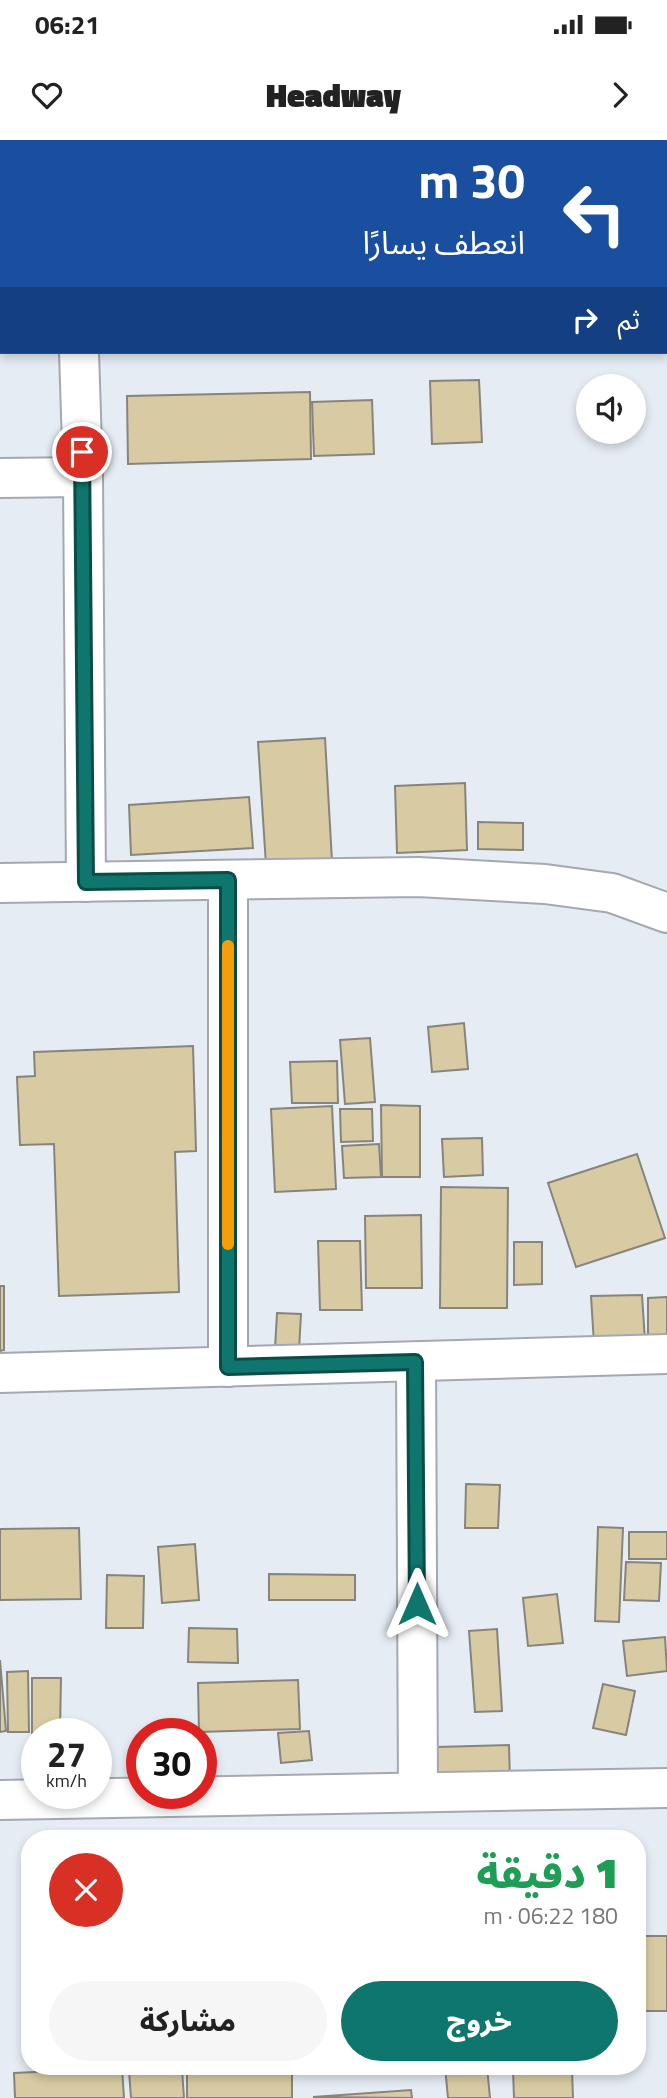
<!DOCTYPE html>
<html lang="ar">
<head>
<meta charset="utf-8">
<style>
	:root { --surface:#fff; --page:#f6f6f6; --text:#222; --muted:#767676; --accent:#0f766e }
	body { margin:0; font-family:"Titillium Web","Noto Sans Arabic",sans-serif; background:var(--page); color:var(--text); direction:rtl; height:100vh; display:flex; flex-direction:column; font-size:26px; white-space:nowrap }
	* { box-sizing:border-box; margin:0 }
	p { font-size:23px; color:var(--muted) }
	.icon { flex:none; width:38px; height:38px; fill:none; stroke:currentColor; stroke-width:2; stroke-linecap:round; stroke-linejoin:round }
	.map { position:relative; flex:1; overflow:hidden; direction:ltr }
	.details { position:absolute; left:21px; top:1690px; width:625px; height:245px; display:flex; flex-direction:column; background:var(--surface); border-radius:28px; box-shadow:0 4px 10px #0003; direction:rtl }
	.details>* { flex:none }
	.hud { position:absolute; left:0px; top:0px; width:668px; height:214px; box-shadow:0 4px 10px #0003; direction:rtl; background:#1a4fa0; color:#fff; overflow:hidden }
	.tools { position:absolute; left:576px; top:234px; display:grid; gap:14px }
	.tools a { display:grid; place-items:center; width:70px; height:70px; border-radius:50%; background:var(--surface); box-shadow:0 4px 10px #0003; font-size:35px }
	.speed { position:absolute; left:21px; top:1578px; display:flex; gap:14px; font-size:35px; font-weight:700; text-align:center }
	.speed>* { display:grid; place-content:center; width:91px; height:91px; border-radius:50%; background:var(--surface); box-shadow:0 4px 10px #0003; line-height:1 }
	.speed small { font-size:18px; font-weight:400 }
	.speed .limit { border:10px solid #d22; background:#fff; color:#111 }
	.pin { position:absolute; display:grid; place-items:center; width:60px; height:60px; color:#fff; margin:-30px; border:4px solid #fff; border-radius:50%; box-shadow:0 2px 7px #0007 }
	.me { position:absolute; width:77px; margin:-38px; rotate:0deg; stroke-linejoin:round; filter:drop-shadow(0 0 5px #0008) }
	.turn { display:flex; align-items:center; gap:24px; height:147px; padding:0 28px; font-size:32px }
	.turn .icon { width:91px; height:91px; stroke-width:2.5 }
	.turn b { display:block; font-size:49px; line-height:60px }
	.then { display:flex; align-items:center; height:66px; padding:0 28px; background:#0003; gap:14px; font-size:26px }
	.round { display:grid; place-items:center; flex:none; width:74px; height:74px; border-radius:37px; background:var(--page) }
	.overview { display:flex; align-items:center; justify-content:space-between; height:119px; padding:0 28px }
	h1 { font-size:42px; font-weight:800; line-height:52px; color:#1e9e55 }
	.cta { display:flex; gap:14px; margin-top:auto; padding:14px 28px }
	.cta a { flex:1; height:80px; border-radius:42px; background:var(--accent); color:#fff; font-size:28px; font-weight:800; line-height:80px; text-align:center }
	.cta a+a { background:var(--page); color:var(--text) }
	.status { display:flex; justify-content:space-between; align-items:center; height:49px; padding:0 35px; background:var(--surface); direction:ltr }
	.status svg { height:19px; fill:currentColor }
	header { display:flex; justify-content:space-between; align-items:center; height:91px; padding:0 28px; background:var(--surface); font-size:32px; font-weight:800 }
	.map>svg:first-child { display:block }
	.building { fill:#d8cba3; stroke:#87847c; stroke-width:2 }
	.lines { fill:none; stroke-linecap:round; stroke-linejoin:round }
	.street-casing { stroke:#a4a9b1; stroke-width:42 }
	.secondary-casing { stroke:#a4a9b1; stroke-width:42 }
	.street { stroke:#fff; stroke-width:38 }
	.secondary { stroke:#fff; stroke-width:38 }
	.route-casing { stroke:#0a4d48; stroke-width:18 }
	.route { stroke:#0f766e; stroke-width:12 }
	.slow { stroke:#f59e0b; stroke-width:12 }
</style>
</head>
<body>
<div class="status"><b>06:21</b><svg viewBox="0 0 49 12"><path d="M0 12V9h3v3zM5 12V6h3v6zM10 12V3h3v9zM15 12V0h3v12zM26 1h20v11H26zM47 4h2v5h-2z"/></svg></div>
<header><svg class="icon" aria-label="forward" viewBox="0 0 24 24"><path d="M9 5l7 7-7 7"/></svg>Headway<svg class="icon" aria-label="heart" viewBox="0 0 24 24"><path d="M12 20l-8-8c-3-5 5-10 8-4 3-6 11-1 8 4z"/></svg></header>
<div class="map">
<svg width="667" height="1958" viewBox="0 0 667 1958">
	<rect width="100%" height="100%" fill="#e6ecf4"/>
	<!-- building -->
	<g class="building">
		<polygon points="2,126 2,165 0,165 0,127"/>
		<polygon points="479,240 482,302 432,304 430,241"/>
		<polygon points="310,252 311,319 128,324 127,256"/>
		<polygon points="372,260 374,314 314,316 312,262"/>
		<polygon points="325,598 332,721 266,725 258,602"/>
		<polygon points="465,643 467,710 397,713 395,646"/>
		<polygon points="249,657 253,708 131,715 129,665"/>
		<polygon points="478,682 523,683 523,710 478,709"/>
		<polygon points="464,883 468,929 432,932 428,887"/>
		<polygon points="370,898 375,962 345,964 340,900"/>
		<polygon points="193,906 196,1011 175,1012 179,1152 59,1156 54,1004 20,1005 17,937 35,936 34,912"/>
		<polygon points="337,921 338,963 292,963 290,922"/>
		<polygon points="381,965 420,966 420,1037 382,1037"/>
		<polygon points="332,966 336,1049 275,1052 271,969"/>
		<polygon points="340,969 372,969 373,1001 341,1002"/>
		<polygon points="482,998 483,1035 444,1037 442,999"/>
		<polygon points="379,1004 381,1037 344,1038 342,1006"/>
		<polygon points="637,1014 665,1098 576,1127 548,1043"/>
		<polygon points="441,1047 508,1048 507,1168 440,1168"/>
		<polygon points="421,1075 422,1148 366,1148 365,1076"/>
		<polygon points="318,1101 360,1101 362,1170 320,1170"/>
		<polygon points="514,1102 542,1102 542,1144 514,1145"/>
		<polygon points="0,1146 4,1146 4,1210 0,1211"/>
		<polygon points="642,1155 645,1201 594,1204 591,1156"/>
		<polygon points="667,1157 667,1199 648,1199 648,1158"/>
		<polygon points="277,1173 301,1174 299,1210 275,1209"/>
		<polygon points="466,1344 500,1345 498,1388 465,1388"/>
		<polygon points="598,1387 623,1388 619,1482 595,1481"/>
		<polygon points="79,1388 81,1459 0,1460 0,1389"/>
		<rect x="629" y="1392" width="38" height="27"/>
		<polygon points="195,1404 199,1460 162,1463 158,1407"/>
		<polygon points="626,1422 661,1423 659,1461 624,1460"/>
		<polygon points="269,1434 355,1435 355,1460 269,1460"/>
		<polygon points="107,1435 144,1436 143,1488 106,1488"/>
		<polygon points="557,1454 563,1503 528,1506 523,1458"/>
		<polygon points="189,1488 237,1489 238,1523 188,1522"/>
		<polygon points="497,1489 502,1571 475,1572 469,1491"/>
		<polygon points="665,1497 667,1531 627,1536 623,1501"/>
		<polygon points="0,1520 6,1591 0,1592"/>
		<polygon points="28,1531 29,1592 8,1592 7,1532"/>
		<polygon points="32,1538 61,1538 60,1593 32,1593"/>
		<polygon points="298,1540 300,1589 199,1592 198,1543"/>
		<polygon points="603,1544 635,1551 626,1595 593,1588"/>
		<polygon points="309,1591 312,1620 281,1623 278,1593"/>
		<polygon points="509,1605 510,1641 438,1644 437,1607"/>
		<polygon points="27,1773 30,1773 30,1809 28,1809"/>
		<rect x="637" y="1796" width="30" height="75"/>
		<rect x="187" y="1927" width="105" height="31"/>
		<polygon points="445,1927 487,1927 490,1958 448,1958"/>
		<polygon points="122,1928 124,1958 15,1958 14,1933"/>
		<polygon points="182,1929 184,1958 131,1958 129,1931"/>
		<polygon points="572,1929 573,1958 514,1958 513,1930"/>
		<polygon points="411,1950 412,1958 313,1957"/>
	</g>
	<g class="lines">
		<defs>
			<g id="street">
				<polyline points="71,0 71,2"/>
				<polyline points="79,212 83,337 86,742"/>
				<polyline points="0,338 83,337"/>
				<polyline points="228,740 228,1227"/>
				<polyline points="0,743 418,737 545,744 612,753 667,773"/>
				<polyline points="416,1222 418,1652"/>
				<polyline points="0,1233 667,1214"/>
				<polyline points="0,1660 667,1648"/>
			</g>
			<g id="secondary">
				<polyline points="662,0 662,2"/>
				<polyline points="667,35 667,37"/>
			</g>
		</defs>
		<!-- street casing -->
		<use href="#street" class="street-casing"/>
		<!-- secondary casing -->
		<use href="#secondary" class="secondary-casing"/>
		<!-- street -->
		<use href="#street" class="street"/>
		<!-- secondary -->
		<use href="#secondary" class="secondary"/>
	</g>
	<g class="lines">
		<defs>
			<polyline id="route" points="82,312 86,742 228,740 228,1227 415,1222 417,1464"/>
		</defs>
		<!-- route casing -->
		<use href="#route" class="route-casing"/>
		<!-- route -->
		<use href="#route" class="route"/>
		<!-- slow -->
		<polyline class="slow" points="228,806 228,1104"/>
	</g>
</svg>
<div class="tools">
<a><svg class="icon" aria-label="sound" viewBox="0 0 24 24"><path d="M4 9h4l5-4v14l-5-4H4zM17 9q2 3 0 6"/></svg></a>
</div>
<div class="speed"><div>27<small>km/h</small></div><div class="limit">30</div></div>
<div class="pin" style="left:82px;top:312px;background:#d93025"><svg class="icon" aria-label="arrive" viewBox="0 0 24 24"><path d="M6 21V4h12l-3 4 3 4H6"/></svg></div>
<svg class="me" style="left:417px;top:1464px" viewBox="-20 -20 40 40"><path d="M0-17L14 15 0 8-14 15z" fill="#0f766e" stroke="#fff" stroke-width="4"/></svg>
<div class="hud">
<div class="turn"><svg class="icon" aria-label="left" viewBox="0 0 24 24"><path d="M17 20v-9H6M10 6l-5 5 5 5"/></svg><div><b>30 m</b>انعطف يسارًا</div></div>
<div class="then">ثم<svg class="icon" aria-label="right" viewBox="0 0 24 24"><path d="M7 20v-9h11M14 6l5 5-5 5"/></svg></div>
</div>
<section class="details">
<div class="overview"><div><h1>1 دقيقة</h1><p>180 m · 06:22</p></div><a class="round" style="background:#d93025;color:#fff"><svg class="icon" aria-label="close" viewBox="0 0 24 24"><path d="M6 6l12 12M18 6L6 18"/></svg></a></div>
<div class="cta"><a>خروج</a><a>مشاركة</a></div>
</section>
</div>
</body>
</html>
